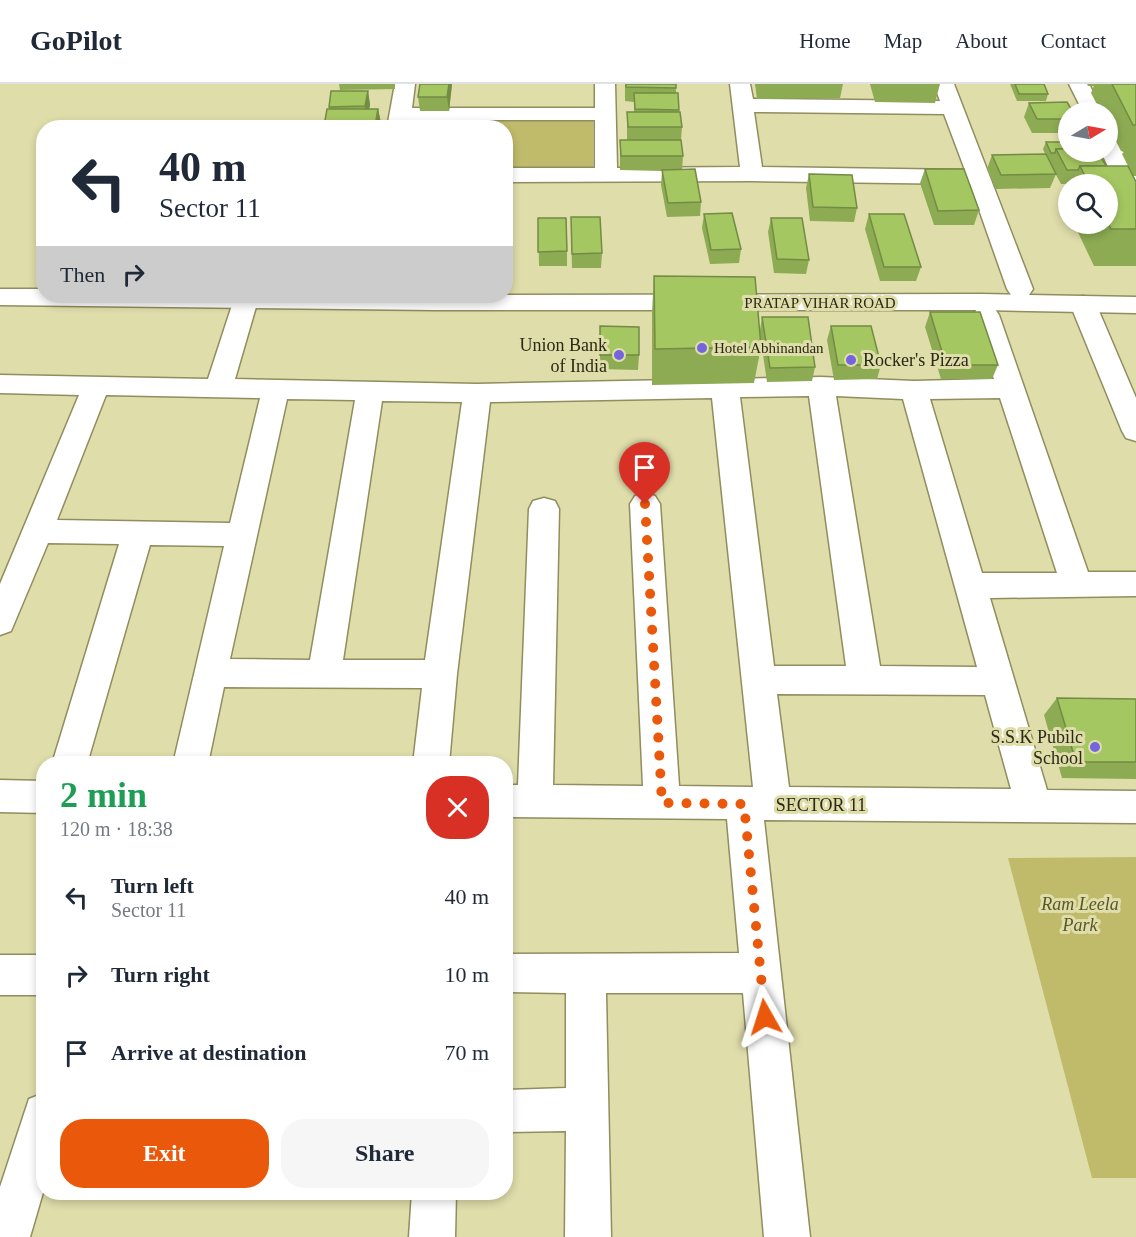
<!DOCTYPE html>
<html lang="en">
<head>
<meta charset="utf-8">
<style>
	:root { --surface:#fff; --page:#f6f6f7; --text:#1f2937; --muted:#747a83; --line:#e0e1e3; --accent:#ea580c }
	body { margin:0; font-family:"Times New Roman",serif; background:var(--page); color:var(--text); height:100vh; display:flex; flex-direction:column; font-size:22px; white-space:nowrap }
	* { box-sizing:border-box; margin:0 }
	p { font-size:20px; color:var(--muted) }
	.icon { flex:none; width:33px; height:33px; fill:none; stroke:currentColor; stroke-width:2; stroke-linecap:round; stroke-linejoin:round }
	.map { position:relative; flex:1; overflow:hidden }
	.panel { position:absolute; left:36px; top:672px; width:477px; height:444px; display:flex; flex-direction:column; background:var(--surface); border-radius:24px; box-shadow:0 3px 9px #0003 }
	.panel>* { flex:none }
	.hud { position:absolute; left:36px; top:36px; width:477px; height:183px; border-radius:24px; box-shadow:0 3px 9px #0003; background:#fff; color:var(--text); overflow:hidden }
	.needle { width:39px; rotate:80deg }
	.fabs { position:absolute; left:1058px; top:18px; display:grid; gap:12px }
	.fabs a { display:grid; place-items:center; width:60px; height:60px; border-radius:50%; background:var(--surface); box-shadow:0 3px 9px #0003; font-size:30px }
	.pin { position:absolute; display:grid; place-items:center; width:51px; height:51px; color:#fff; margin:-62px -26px; border-radius:50% 50% 50% 0; rotate:-45deg; box-shadow:0 0 6px #0007 }
	.pin .icon { rotate:45deg }
	.me { position:absolute; width:66px; margin:-33px; rotate:354deg; stroke-linejoin:round; filter:drop-shadow(0 0 4px #0008) }
	.turn { display:flex; align-items:center; gap:21px; height:126px; padding:0 24px; font-size:27px }
	.turn .icon { width:78px; height:78px; stroke-width:2.5 }
	.turn b { display:block; font-size:42px; line-height:51px }
	.then { display:flex; align-items:center; height:57px; padding:0 24px; background:#0003; gap:12px; font-size:22px }
	.round { display:grid; place-items:center; flex:none; width:63px; height:63px; border-radius:24px; background:var(--page) }
	.summary { display:flex; align-items:center; justify-content:space-between; height:102px; padding:0 24px }
	h1 { font-size:36px; font-weight:700; line-height:45px; color:#1e9e55 }
	.button { display:flex; gap:12px; margin-top:auto; padding:12px 24px }
	.button a { flex:1; height:69px; border-radius:24px; background:var(--accent); color:#fff; font-size:24px; font-weight:700; line-height:69px; text-align:center }
	.button a+a { background:var(--page); color:var(--text) }
	ul { padding:0; list-style:none }
	li { display:flex; align-items:center; gap:18px; height:78px; padding:0 24px }
	li div { flex:1 }
	li b { display:block; font-size:22px }
	li em { font-style:normal }
	header { display:flex; align-items:center; gap:36px; box-sizing:border-box; height:84px; padding:0 30px; background:var(--surface); border-bottom:2px solid var(--line) }
	header strong { font-size:28px }
	nav { display:flex; gap:33px; margin-inline-start:auto; font-size:21px }
	.map>svg:first-child { display:block }
	.green { fill:#c0ba6b }
	.lines { fill:none; stroke-linecap:round; stroke-linejoin:round }
	.street-casing { stroke:#908d5e; stroke-width:3 }
	.secondary-casing { stroke:#908d5e; stroke-width:3 }
	.street { fill:#fff; fill-rule:evenodd }
	.secondary { fill:#fff; fill-rule:evenodd }
	.wall { fill:#8dab53 }
	.shaded-wall { fill:#738b44 }
	.building { fill:#a4c761; stroke:#738b44; stroke-width:1.5 }
	.route { stroke:#ea580c; stroke-width:10; stroke-dasharray:0 18 }
	.poi-dot { fill:#7465df; stroke:#dfddaa; stroke-width:2 }
	.labels { text-anchor:middle; dominant-baseline:central; stroke-width:6; stroke-linejoin:round; paint-order:stroke }
	.far-street-label { font-size:15px; fill:#2a2916; stroke:#dfddaa }
	.far-poi-label { font-size:15px; fill:#2a2916; stroke:#dfddaa; text-anchor:start }
	.poi-label { font-size:18px; fill:#2a2916; stroke:#dfddaa; text-anchor:end }
	.street-label { font-size:18px; fill:#2a2916; stroke:#dfddaa }
	.park-label { font-size:18px; font-style:italic; fill:#595628; stroke:#dfddaa }
</style>
</head>
<body>
<header>
<strong>GoPilot</strong>
<nav><a>Home</a><a>Map</a><a>About</a><a>Contact</a></nav>
</header>
<div class="map">
<svg width="1136" height="1153" viewBox="0 0 1136 1153">
	<rect width="100%" height="100%" fill="#dfddaa"/>
	<!-- green -->
	<g class="green">
		<polygon points="414,35 593,37 593,84 506,83 506,44 413,44"/>
		<polygon points="1136,773 1136,1094 1092,1094 1008,774"/>
	</g>
	<g class="lines">
		<defs>
			<g id="street">
				<path d="M395,0H415L412,24H595V0H615L617,84L740,83L730,0H750L753,15L940,17L934,0H954L1033,205L1029,211L1020,213L1011,211L1007,205L970,100L752,97L506,98V84H595V36H410L409,44H387ZM754,28L944,30L965,86L762,83Z"/>
				<polygon points="1069,0 1089,0 1103,28 1083,28"/>
				<polygon points="1107,50 1115,52 1136,92 1136,122 1128,120 1124,115 1101,68 1107,68"/>
				<path d="M235,212H255L258,216L235,295L477,300L821,293L914,297L994,295L973,231L977,225L986,223L995,225L999,231L1088,488H1136V512L990,514L1047,706L1136,707V739L764,736L810,1153H764L743,909H606L611,1153H565L566,1047L506,1048V1006L566,1004V909L506,908V870L739,869L727,735L506,733V701H518L529,425L533,417L544,414L555,417L559,425L553,701L643,702L630,420L635,412L645,409L655,412L660,420L679,702L753,703L712,314L490,318L457,590L449,680H413L422,604L224,603L208,680H173L224,462L150,461L87,680H52L119,460L48,459L11,547L0,551V500L79,311L0,309V291L208,295ZM106,311L260,314L230,439L57,436ZM809,312L846,582H774L740,313ZM836,312L903,315L977,583L880,582ZM1000,314L1057,489H982L930,315ZM287,315L355,316L310,576L230,575ZM382,317L462,318L425,576H343ZM777,610L985,611L1011,705L789,703Z"/>
				<polygon points="1083,212 1092,214 1096,220 1136,314 1136,357 1126,354 1122,347 1070,220 1074,214"/>
				<polygon points="0,696 44,697 44,729 0,728"/>
				<rect x="0" y="871" width="44" height="40"/>
				<polygon points="44,1009 44,1105 30,1153 0,1153 0,1103 29,1015"/>
				<polygon points="412,1108 456,1108 455,1153 409,1153"/>
			</g>
			<polygon id="secondary" points="0,205 44,205 44,212 982,210 1136,213 1136,229 982,226 435,226 0,221"/>
		</defs>
		<!-- street casing -->
		<use href="#street" class="street-casing"/>
		<!-- secondary casing -->
		<use href="#secondary" class="secondary-casing"/>
		<!-- street -->
		<use href="#street" class="street"/>
		<!-- secondary -->
		<use href="#secondary" class="secondary"/>
	</g>
	<!-- wall -->
	<g class="wall">
		<polygon points="339,0 395,0 395,5 340,6"/>
		<polygon points="452,0 449,27 420,27 418,13"/>
		<polygon points="625,0 676,0 676,9 682,43 681,56 683,72 682,86 701,118 700,132 667,133 661,101 662,87 620,86 620,56 627,56 627,28 634,28 634,18 625,17"/>
		<polygon points="755,0 843,0 840,14 757,15"/>
		<polygon points="870,0 940,0 935,19 875,18"/>
		<polygon points="1010,0 1044,0 1048,10 1046,17 1017,17"/>
		<polygon points="1087,0 1136,0 1136,92 1133,92 1122,70 1124,68 1121,67 1107,40 1107,28 1101,28 1091,9 1094,2 1088,2"/>
		<polygon points="368,7 370,21 369,25 378,25 381,39 380,44 324,44 324,42 329,25 329,23"/>
		<polygon points="1029,19 1068,28 1068,49 1032,49 1024,33"/>
		<polygon points="1046,58 1106,82 1136,98 1136,182 1094,182 1074,140 1107,140 1107,100 1061,100 1055,89 1056,90 1050,104 996,105 987,85 992,71 1045,70 1043,65"/>
		<polygon points="925,85 979,126 974,141 934,141 920,99"/>
		<polygon points="809,90 857,124 854,138 810,137 806,104"/>
		<polygon points="1068,110 1068,126 1064,119"/>
		<polygon points="704,130 741,165 739,179 710,180 702,144"/>
		<polygon points="869,130 921,183 916,197 880,197 865,145"/>
		<polygon points="571,133 602,169 601,184 572,184"/>
		<polygon points="538,134 567,167 567,182 539,182"/>
		<polygon points="771,134 809,176 806,190 774,189 768,148"/>
		<polygon points="654,192 760,246 762,233 815,283 812,297 767,298 760,250 761,263 754,299 652,301 652,228"/>
		<polygon points="930,228 998,281 992,295 941,295 925,243"/>
		<polygon points="600,242 639,271 638,286 600,285"/>
		<polygon points="831,242 881,281 877,295 834,296 827,256"/>
		<polygon points="1057,614 1136,615 1136,695 1062,694 1044,631"/>
	</g>
	<!-- shaded-wall -->
	<g class="shaded-wall">
		<polygon points="449,0 452,0 449,27 447,13"/>
		<polygon points="368,7 370,21 367,36 365,22"/>
		<polygon points="378,25 381,39 380,44 376,44"/>
	</g>
	<!-- building -->
	<g class="building">
		<polygon points="420,0 449,0 447,13 418,13"/>
		<polygon points="626,0 676,0 676,4 626,3"/>
		<polygon points="1015,0 1044,0 1048,10 1019,10"/>
		<polygon points="1112,0 1136,0 1136,41 1133,41"/>
		<polygon points="331,7 368,7 365,22 329,23"/>
		<polygon points="634,9 678,9 679,26 635,25"/>
		<polygon points="1067,18 1073,28 1068,28 1068,35 1037,35 1029,19"/>
		<polygon points="327,25 378,25 375,42 324,42"/>
		<polygon points="627,28 680,28 682,43 628,43"/>
		<polygon points="620,56 681,56 683,72 621,72"/>
		<polygon points="1046,58 1068,58 1068,65 1056,65 1055,69 1051,69"/>
		<polygon points="1056,65 1068,65 1068,68 1098,68 1106,82 1080,82 1078,86 1067,86"/>
		<polygon points="1046,70 1056,90 1001,91 992,71"/>
		<polygon points="1080,82 1128,82 1136,98 1136,145 1111,145 1107,137 1107,100 1089,100"/>
		<polygon points="695,85 701,118 668,119 662,86"/>
		<polygon points="925,85 964,85 979,126 938,127"/>
		<polygon points="809,90 852,91 857,124 813,123"/>
		<polygon points="732,129 741,165 711,166 704,130"/>
		<polygon points="869,130 904,130 921,183 884,183"/>
		<polygon points="571,133 600,133 602,169 572,170"/>
		<polygon points="538,134 566,134 567,167 538,168"/>
		<polygon points="771,134 802,134 809,176 777,175"/>
		<polygon points="654,192 755,193 761,263 655,265"/>
		<polygon points="930,228 980,228 998,281 946,281"/>
		<polygon points="762,233 808,233 815,283 770,284"/>
		<polygon points="600,242 639,243 639,271 600,271"/>
		<polygon points="831,242 871,242 881,281 838,281"/>
		<polygon points="1057,614 1136,615 1136,678 1076,678"/>
	</g>
	<g class="lines">
		<!-- route -->
		<polyline class="route" points="645,420 662,719 744,720 765,933"/>
	</g>
	<!-- markers -->
	<g class="poi-dot">
		<circle cx="702" cy="264" r="6"/>
		<circle cx="619" cy="271" r="6"/>
		<circle cx="851" cy="276" r="6"/>
		<circle cx="1095" cy="663" r="6"/>
	</g>
	<g class="labels">
		<!-- far-street labels -->
		<g class="far-street-label">
			<text x="820" y="219">PRATAP VIHAR ROAD</text>
		</g>
		<!-- far-poi labels -->
		<g class="far-poi-label">
			<text x="714" y="264">Hotel Abhinandan</text>
		</g>
		<!-- poi labels -->
		<g class="poi-label">
			<text x="607" y="261">Union Bank<tspan x="607" dy="21">of India</tspan></text>
			<text x="863" y="276" text-anchor="start">Rocker's Pizza</text>
			<text x="1083" y="653">S.S.K Pubilc<tspan x="1083" dy="21">School</tspan></text>
		</g>
		<!-- street labels -->
		<g class="street-label">
			<text x="821" y="721">SECTOR 11</text>
		</g>
		<!-- park labels -->
		<g class="park-label">
			<text x="1080" y="820">Ram Leela<tspan x="1080" dy="21">Park</tspan></text>
		</g>
	</g>
</svg>
<div class="fabs">
<a><svg class="needle" viewBox="-14 -14 28 28"><path d="M0-13l5 13h-10z" fill="#e53935"/><path d="M0 13l5-13h-10z" fill="#747a83"/></svg></a>
<a><svg class="icon" aria-label="search" viewBox="0 0 24 24"><circle cx="10" cy="10" r="6"/><path d="M15 15l6 6"/></svg></a>
</div>
<div class="pin" style="left:645px;top:420px;background:#d93025"><svg class="icon" aria-label="arrive" viewBox="0 0 24 24"><path d="M6 21V4h12l-3 4 3 4H6"/></svg></div>
<svg class="me" style="left:765px;top:933px" viewBox="-20 -20 40 40"><path d="M0-17L14 15 0 8-14 15z" fill="#ea580c" stroke="#fff" stroke-width="4"/></svg>
<div class="hud">
<div class="turn"><svg class="icon" aria-label="left" viewBox="0 0 24 24"><path d="M17 20v-9H6M10 6l-5 5 5 5"/></svg><div><b>40 m</b>Sector 11</div></div>
<div class="then">Then<svg class="icon" aria-label="right" viewBox="0 0 24 24"><path d="M7 20v-9h11M14 6l5 5-5 5"/></svg></div>
</div>
<section class="panel">
<div class="summary"><div><h1>2 min</h1><p>120 m · 18:38</p></div><a class="round" style="background:#d93025;color:#fff"><svg class="icon" aria-label="close" viewBox="0 0 24 24"><path d="M6 6l12 12M18 6L6 18"/></svg></a></div>
<ul>
<li><svg class="icon" aria-label="left" viewBox="0 0 24 24"><path d="M17 20v-9H6M10 6l-5 5 5 5"/></svg><div><b>Turn left</b><p>Sector 11</p></div><em>40 m</em></li>
<li><svg class="icon" aria-label="right" viewBox="0 0 24 24"><path d="M7 20v-9h11M14 6l5 5-5 5"/></svg><div><b>Turn right</b></div><em>10 m</em></li>
<li><svg class="icon" aria-label="arrive" viewBox="0 0 24 24"><path d="M6 21V4h12l-3 4 3 4H6"/></svg><div><b>Arrive at destination</b></div><em>70 m</em></li>
</ul>
<div class="button"><a>Exit</a><a>Share</a></div>
</section>
</div>
</body>
</html>
